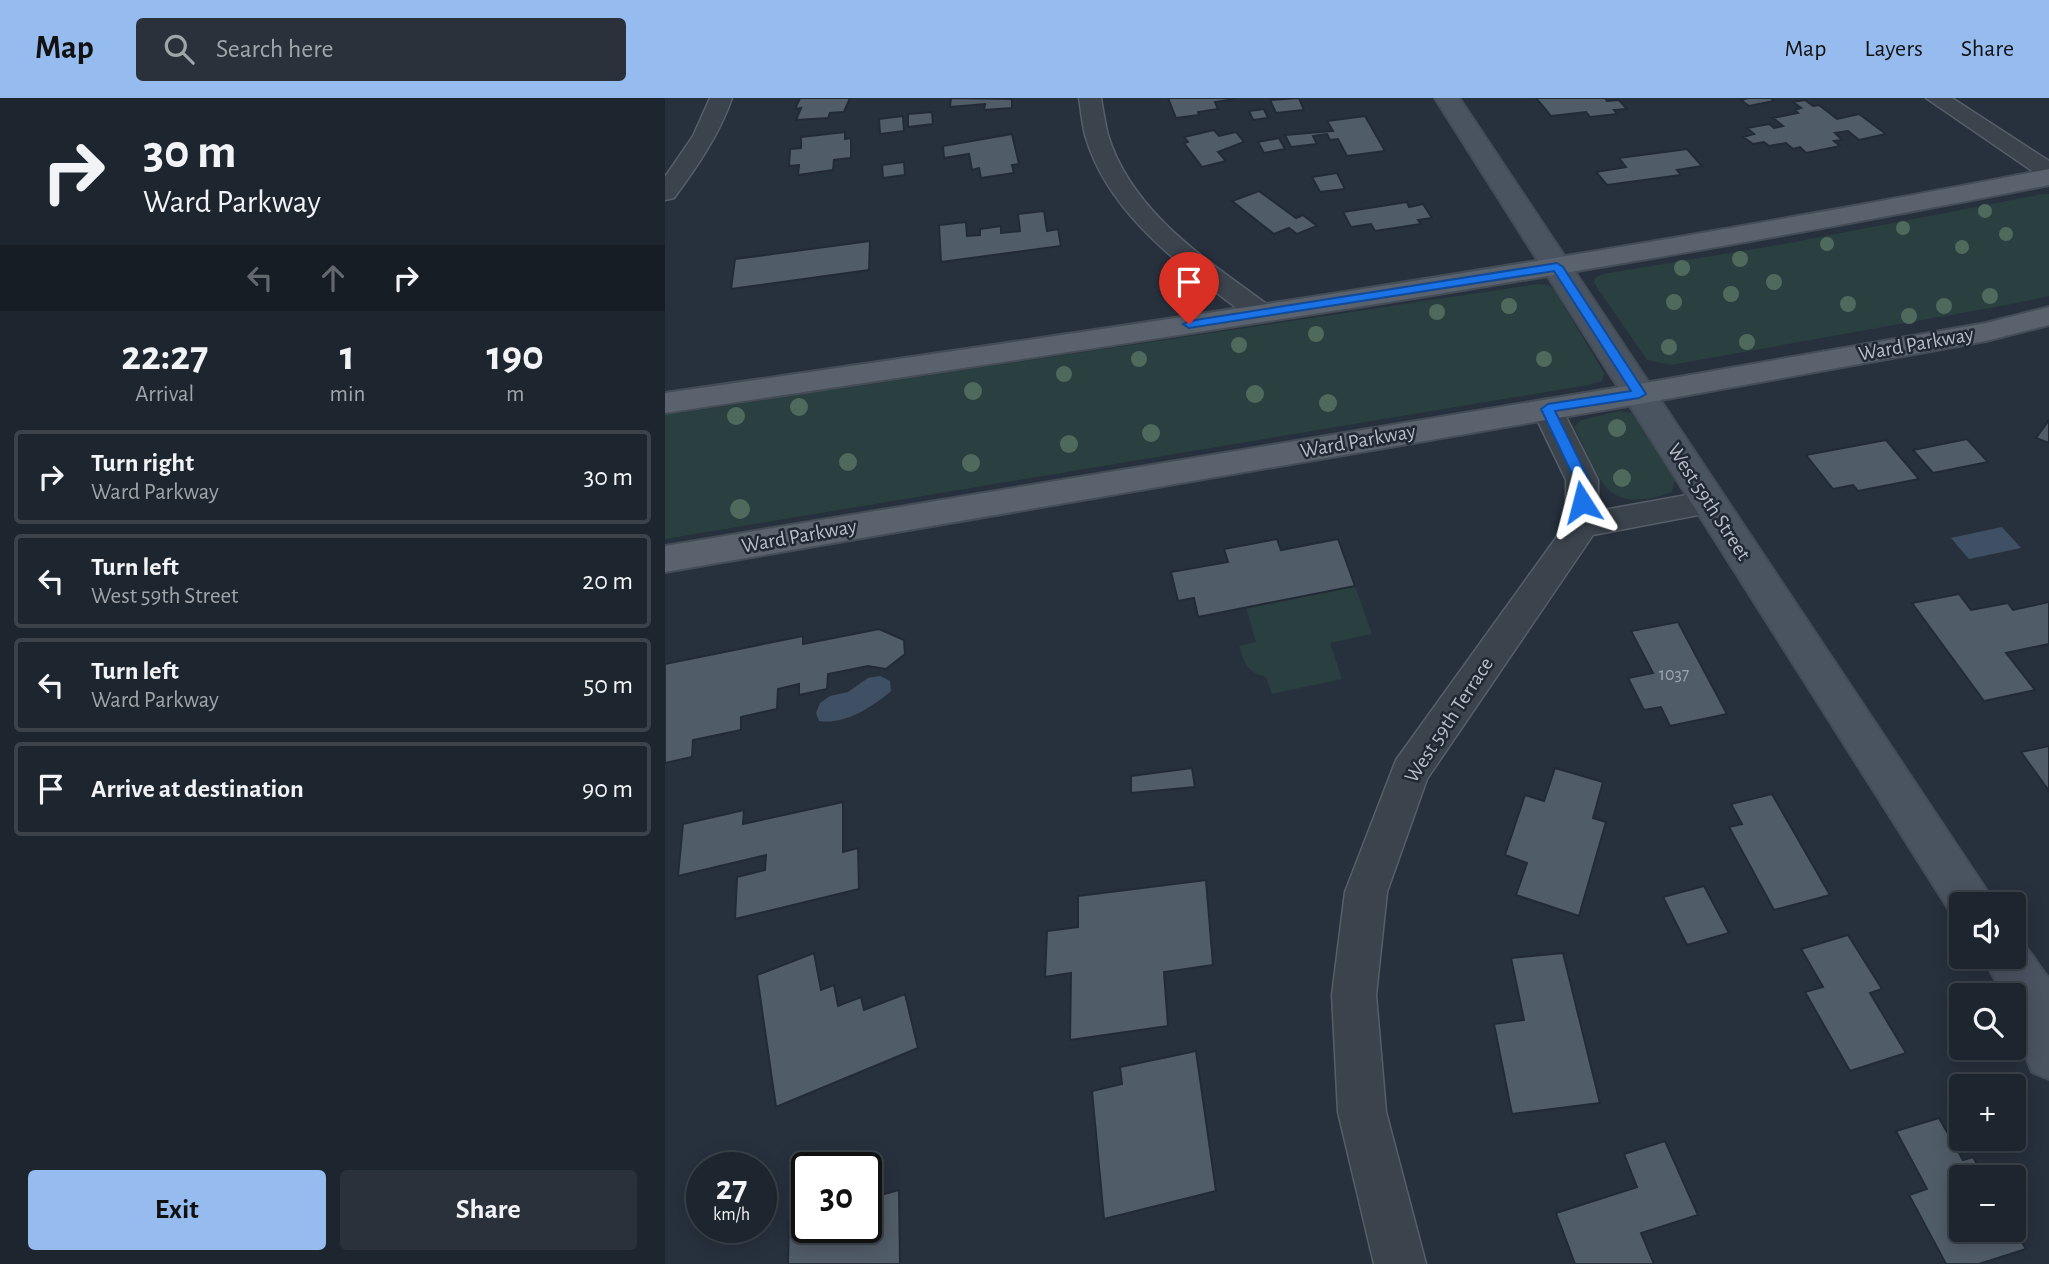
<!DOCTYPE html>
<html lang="en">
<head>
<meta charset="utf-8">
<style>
	:root { --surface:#1d252e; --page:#2a313a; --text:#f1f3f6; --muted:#a0a5aa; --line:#3b424a; --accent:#96bbee }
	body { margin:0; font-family:"Alegreya Sans",sans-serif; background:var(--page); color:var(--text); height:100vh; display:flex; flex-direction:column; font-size:26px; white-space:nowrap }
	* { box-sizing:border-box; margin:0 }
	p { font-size:23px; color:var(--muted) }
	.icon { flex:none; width:38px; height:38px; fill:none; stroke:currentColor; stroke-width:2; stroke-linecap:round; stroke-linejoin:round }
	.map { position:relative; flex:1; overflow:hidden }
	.details { display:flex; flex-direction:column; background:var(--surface); width:665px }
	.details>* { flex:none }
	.guide { background:#1d252e; color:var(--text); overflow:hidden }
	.controls { position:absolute; left:1284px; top:794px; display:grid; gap:14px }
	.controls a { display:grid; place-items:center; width:77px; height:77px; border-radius:7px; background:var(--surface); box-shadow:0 4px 18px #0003,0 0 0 2px var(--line); font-size:35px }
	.speed { position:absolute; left:21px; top:1054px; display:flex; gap:14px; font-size:35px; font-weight:700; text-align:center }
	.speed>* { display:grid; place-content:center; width:91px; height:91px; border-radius:50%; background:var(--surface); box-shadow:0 4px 18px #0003,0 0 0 2px var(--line); line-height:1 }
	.speed small { font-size:18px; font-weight:400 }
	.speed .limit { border:4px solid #111; border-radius:10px; background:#fff; color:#111 }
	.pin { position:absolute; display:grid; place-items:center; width:60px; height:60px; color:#fff; margin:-72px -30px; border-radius:50% 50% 50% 0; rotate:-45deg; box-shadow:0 0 7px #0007 }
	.pin .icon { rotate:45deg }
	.me { position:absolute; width:77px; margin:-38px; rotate:351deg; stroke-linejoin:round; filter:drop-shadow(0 0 5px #0008) }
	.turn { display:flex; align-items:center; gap:24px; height:147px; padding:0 28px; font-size:32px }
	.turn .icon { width:91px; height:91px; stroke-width:2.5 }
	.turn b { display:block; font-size:49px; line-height:60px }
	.lanes { display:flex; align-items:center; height:66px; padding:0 28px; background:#0003; justify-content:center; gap:35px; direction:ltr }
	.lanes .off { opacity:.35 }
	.eta { display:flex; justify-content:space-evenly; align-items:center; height:119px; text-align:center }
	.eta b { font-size:42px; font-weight:600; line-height:49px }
	.primary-button { display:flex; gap:14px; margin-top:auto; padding:14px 28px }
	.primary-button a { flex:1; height:80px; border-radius:7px; background:var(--accent); color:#111; font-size:28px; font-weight:600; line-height:80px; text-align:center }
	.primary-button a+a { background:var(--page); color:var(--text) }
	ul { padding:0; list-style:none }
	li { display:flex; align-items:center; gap:21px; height:94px; margin:0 14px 10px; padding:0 14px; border:4px solid var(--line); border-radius:7px }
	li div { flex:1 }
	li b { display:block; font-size:26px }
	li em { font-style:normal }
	header { display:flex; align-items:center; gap:42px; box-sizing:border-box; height:98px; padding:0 35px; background:var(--accent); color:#111 }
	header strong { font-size:33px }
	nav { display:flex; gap:38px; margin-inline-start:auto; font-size:24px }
	.search { width:490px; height:63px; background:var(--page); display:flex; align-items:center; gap:18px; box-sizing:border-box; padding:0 24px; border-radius:7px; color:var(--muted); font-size:26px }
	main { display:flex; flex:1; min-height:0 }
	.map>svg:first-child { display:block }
	.green { fill:#2a3f3f }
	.water { fill:#3f5064 }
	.building { fill:#505c68; stroke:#222a35; stroke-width:2 }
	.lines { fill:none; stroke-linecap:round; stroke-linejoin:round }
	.street-casing { stroke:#565e68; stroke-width:3 }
	.secondary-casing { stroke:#444c56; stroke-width:4 }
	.primary-casing { stroke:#444c56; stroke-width:4 }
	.street { fill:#3b434d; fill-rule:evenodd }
	.secondary { fill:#4a5360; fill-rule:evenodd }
	.primary { fill:#59626d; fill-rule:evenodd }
	.tree { fill:#50695d }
	.route { fill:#1a73e8; stroke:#114b97; stroke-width:2 }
	.labels { text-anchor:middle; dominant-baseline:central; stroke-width:5; stroke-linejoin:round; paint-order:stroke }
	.number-label { font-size:18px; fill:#9da6b0 }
	.street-label { font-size:21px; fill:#b7bec8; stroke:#202833 }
</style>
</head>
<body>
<header>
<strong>Map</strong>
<div class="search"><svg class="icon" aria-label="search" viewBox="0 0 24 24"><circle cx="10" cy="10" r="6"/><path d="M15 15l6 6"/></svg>Search here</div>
<nav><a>Map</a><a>Layers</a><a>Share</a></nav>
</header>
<main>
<section class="details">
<div class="guide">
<div class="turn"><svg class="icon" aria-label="right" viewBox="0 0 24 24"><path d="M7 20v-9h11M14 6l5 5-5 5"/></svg><div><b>30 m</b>Ward Parkway</div></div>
<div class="lanes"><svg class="icon off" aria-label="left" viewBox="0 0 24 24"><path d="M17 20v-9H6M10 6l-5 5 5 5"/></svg><svg class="icon off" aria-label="ahead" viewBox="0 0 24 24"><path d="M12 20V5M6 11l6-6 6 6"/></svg><svg class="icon" aria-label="right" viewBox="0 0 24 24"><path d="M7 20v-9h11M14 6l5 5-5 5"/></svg></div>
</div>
<div class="eta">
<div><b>22:27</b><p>Arrival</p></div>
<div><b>1</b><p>min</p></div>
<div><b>190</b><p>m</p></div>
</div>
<ul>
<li><svg class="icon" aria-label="right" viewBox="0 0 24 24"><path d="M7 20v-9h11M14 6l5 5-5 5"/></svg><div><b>Turn right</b><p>Ward Parkway</p></div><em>30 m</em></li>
<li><svg class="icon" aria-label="left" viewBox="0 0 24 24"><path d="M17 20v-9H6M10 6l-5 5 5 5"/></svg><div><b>Turn left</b><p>West 59th Street</p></div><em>20 m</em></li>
<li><svg class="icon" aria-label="left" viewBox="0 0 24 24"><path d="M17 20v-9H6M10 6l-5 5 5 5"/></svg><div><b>Turn left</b><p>Ward Parkway</p></div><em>50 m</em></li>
<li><svg class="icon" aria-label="arrive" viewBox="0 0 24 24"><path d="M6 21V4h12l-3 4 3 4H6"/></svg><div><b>Arrive at destination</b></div><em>90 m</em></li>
</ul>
<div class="primary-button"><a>Exit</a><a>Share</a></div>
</section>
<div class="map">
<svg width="1384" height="1166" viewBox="0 0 1384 1166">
	<rect width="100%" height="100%" fill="#27313d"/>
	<!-- green -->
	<g class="green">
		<polygon points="1378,96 1384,96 1384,198 1347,206 1006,267 982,262 929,185 930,180 938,176 1119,146"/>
		<polygon points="873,186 882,187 889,191 939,275 937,283 923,287 0,441 0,317"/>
		<path d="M955,313L967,315L1010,382L1007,394C937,418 937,382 909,329L916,322Z"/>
		<path d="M690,488L707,536L665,545L677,581L607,596L601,579C582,574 580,566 574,548L591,544L581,509Z"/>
	</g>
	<!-- water -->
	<g class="water">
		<polygon points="1337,429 1356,450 1304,461 1286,440"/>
		<path d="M215,578L225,583L226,593C207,609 180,627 154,623L151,615L155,605L165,598L183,594L203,580Z"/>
	</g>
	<!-- building -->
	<g class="building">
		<polygon points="135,0 185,0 179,14 165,15 163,20 131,22 136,10 130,11"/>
		<polygon points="286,0 347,1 347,10 319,12 320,6 285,9"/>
		<polygon points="503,0 571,0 571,1 550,4 553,11 533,14 534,17 511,20"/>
		<polygon points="634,0 639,12 611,15 605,2"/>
		<polygon points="871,0 940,0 942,3 954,2 962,11 949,12 952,16 925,19 921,14 886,18"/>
		<polygon points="1083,0 1106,0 1109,3 1084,8 1076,2"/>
		<polygon points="1140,2 1148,8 1154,7 1172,21 1194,16 1221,36 1194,42 1183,33 1170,35 1177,42 1169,43 1175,48 1141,55 1135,49 1128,51 1121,45 1104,48 1099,44 1088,46 1078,39 1089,36 1082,30 1104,26 1109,30 1118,28 1108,20 1133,15 1130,12 1136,10 1128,4"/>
		<polygon points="599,11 603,20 588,22 584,13"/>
		<polygon points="267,14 268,26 243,29 243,16"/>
		<polygon points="238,18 239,33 215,36 214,21"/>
		<polygon points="700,18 720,53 682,58 673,41 665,42 662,36 648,38 652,46 626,49 620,37 668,33 662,23"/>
		<polygon points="549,32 554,38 571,34 579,44 553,54 561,63 537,69 519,45 523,44 519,39"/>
		<polygon points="180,34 180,41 186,40 186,60 169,62 168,72 133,77 134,67 124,68 125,51 136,50 136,39"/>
		<polygon points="347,36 354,66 347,67 349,75 316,80 314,70 307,72 304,56 279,60 278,48"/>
		<polygon points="614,40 620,51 599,55 593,44"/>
		<polygon points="1022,51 1037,68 1012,72 1016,77 942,87 931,74 961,69 954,60"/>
		<polygon points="239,64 240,77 218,80 217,67"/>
		<polygon points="672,75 680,91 655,94 647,79"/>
		<polygon points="594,93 631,120 638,117 652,128 632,136 624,130 609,136 567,103"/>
		<polygon points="742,104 744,109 758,106 767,120 753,122 756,126 710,133 706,126 686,129 678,114"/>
		<polygon points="379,113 382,133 393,131 396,148 276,164 274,127 301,124 302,138 315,137 315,131 336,128 336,135 355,133 353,116"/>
		<polygon points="205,143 204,172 66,191 70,161"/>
		<polygon points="1384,322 1384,345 1371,340"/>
		<polygon points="1302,341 1323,364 1268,375 1248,352"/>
		<polygon points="1221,342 1254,381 1193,393 1188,387 1168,391 1141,357"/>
		<polygon points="612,441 616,452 673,441 690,488 533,519 529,500 513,503 506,474 563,464 559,451"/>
		<polygon points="1294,496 1306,512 1343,505 1348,512 1384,504 1384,546 1341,555 1370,592 1319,603 1247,505"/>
		<polygon points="1013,524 1062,616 1005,628 996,609 979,612 963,580 988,575 966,533"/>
		<polygon points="214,531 239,542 240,556 221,571 203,568 163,576 162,591 134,597 134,586 113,591 112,611 76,619 76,632 28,642 27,659 0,665 0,566 138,538 138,546"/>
		<polygon points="1384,648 1384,693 1356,654"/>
		<polygon points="527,670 530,689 466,695 466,678"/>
		<polygon points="890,670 938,684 928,720 941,724 914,818 851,797 862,765 840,757 860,697 879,703"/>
		<polygon points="1107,696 1165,797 1109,812 1064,729 1077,726 1066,706"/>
		<polygon points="178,704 178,754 193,750 194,791 70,821 72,779 100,772 101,757 13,778 18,726 79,712 78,726"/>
		<polygon points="541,782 548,867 499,874 503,928 405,942 406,875 380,879 382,833 413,829 413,798"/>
		<polygon points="1039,788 1064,835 1022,847 998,799"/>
		<polygon points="1183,837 1217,891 1205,895 1241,955 1185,973 1140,894 1158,889 1136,851"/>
		<polygon points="149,855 156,892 169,887 173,908 196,899 199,912 240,896 253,950 111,1009 92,877"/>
		<polygon points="898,855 935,1005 847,1016 829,926 859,922 846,860"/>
		<polygon points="531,953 551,1093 439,1121 427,993 457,986 455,969"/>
		<polygon points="1274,1020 1298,1062 1308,1059 1320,1080 1297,1080 1297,1132 1349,1132 1361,1151 1314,1166 1281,1166 1244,1097 1262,1091 1231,1033"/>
		<polygon points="1000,1043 1033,1117 976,1135 989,1166 910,1166 891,1115 972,1089 959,1056"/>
		<polygon points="234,1092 235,1166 123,1166 124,1121 142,1116 142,1129 201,1129 201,1101"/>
	</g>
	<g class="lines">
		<defs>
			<g id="street">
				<path d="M45,0H67C54,37 32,69 9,100L0,102V79L28,38Z"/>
				<path d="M414,0H436C438,12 440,25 443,37C467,116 545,164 607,210L611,216L607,222L597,224L587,222C523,172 444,120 420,37C417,25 416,12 414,0Z"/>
				<polygon points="1261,0 1287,0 1384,63 1384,81 1376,79"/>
				<polygon points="882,301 893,304 897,311 933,382 933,413 1044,393 1055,396 1060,404 1055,412 1044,415 928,437 762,681 722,794 711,897 721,1014 761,1166 709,1166 673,1014 667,897 680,794 731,662 901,426 901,382 867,311 871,304"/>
			</g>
			<g id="secondary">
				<polygon points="770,0 794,0 1322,793 1328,807 1297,807 1297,824 1290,821"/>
				<path d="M1349,841C1365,847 1372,869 1384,880V981L1367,974L1349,927V898H1339L1318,859H1349Z"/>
			</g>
			<g id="primary">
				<path d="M1384,71V87C925,178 463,245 0,315V295C463,228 925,161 1384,71Z"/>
				<polygon points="1384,209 1384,227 1321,243 974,306 0,474 0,448 974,286 1321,225"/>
			</g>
		</defs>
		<!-- street casing -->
		<use href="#street" class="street-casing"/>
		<!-- secondary casing -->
		<use href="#secondary" class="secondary-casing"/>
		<!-- primary casing -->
		<use href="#primary" class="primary-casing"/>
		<!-- street -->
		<use href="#street" class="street"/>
		<!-- secondary -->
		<use href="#secondary" class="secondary"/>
		<!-- primary -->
		<use href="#primary" class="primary"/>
	</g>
	<!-- trees -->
	<g class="tree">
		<circle cx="1320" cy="113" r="7"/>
		<circle cx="1238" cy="130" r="7"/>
		<circle cx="1341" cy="136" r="7"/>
		<circle cx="1162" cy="146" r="7"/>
		<circle cx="1297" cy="149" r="7"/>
		<circle cx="1075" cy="161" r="8"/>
		<circle cx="1017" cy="170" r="8"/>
		<circle cx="1109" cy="184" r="8"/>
		<circle cx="1066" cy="196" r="8"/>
		<circle cx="1325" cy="198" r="8"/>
		<circle cx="1009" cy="204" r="8"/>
		<circle cx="1183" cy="206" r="8"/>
		<circle cx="844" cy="208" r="8"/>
		<circle cx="1279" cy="208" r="8"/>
		<circle cx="772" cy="214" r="8"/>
		<circle cx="1244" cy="218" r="8"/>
		<circle cx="651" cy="236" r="8"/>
		<circle cx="1082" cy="244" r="8"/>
		<circle cx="574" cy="247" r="8"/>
		<circle cx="1004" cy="249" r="8"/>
		<circle cx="474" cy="261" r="8"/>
		<circle cx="879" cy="261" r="8"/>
		<circle cx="399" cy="276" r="8"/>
		<circle cx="308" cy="293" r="9"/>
		<circle cx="590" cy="296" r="9"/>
		<circle cx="663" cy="305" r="9"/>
		<circle cx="134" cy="309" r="9"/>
		<circle cx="71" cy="318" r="9"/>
		<circle cx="952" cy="330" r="9"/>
		<circle cx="486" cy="335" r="9"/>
		<circle cx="404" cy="346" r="9"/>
		<circle cx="183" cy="364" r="9"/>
		<circle cx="306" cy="365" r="9"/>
		<circle cx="957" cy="380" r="9"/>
		<circle cx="75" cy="411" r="10"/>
	</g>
	<!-- route -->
	<polygon class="route" points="892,165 898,169 981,296 974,300 890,313 924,382 924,404 917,409 910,404 910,382 876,311 883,306 966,293 889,173 524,230 518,226 524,223"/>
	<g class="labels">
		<!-- number labels -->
		<g class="number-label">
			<text x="1009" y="577">1037</text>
		</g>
		<!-- street labels -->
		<g class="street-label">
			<text transform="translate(1251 246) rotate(-10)">Ward Parkway</text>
			<text transform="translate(693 343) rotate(-10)">Ward Parkway</text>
			<text transform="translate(1044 404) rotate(57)">West 59th Street</text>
			<text transform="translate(134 438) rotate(-10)">Ward Parkway</text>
			<text transform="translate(784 622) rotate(-57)">West 59th Terrace</text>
		</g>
	</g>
</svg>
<div class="controls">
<a><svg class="icon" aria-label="sound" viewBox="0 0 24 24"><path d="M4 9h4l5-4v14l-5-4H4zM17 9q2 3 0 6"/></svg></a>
<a><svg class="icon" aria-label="search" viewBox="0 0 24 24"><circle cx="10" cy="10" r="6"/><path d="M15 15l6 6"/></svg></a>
<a>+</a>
<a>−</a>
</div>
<div class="speed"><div>27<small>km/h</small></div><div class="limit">30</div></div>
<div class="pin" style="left:524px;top:226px;background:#d93025"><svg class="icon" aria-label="arrive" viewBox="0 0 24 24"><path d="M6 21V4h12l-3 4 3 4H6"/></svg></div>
<svg class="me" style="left:917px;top:404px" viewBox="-20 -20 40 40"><path d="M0-17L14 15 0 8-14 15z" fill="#1a73e8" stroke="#fff" stroke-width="4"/></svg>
</div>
</main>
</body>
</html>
